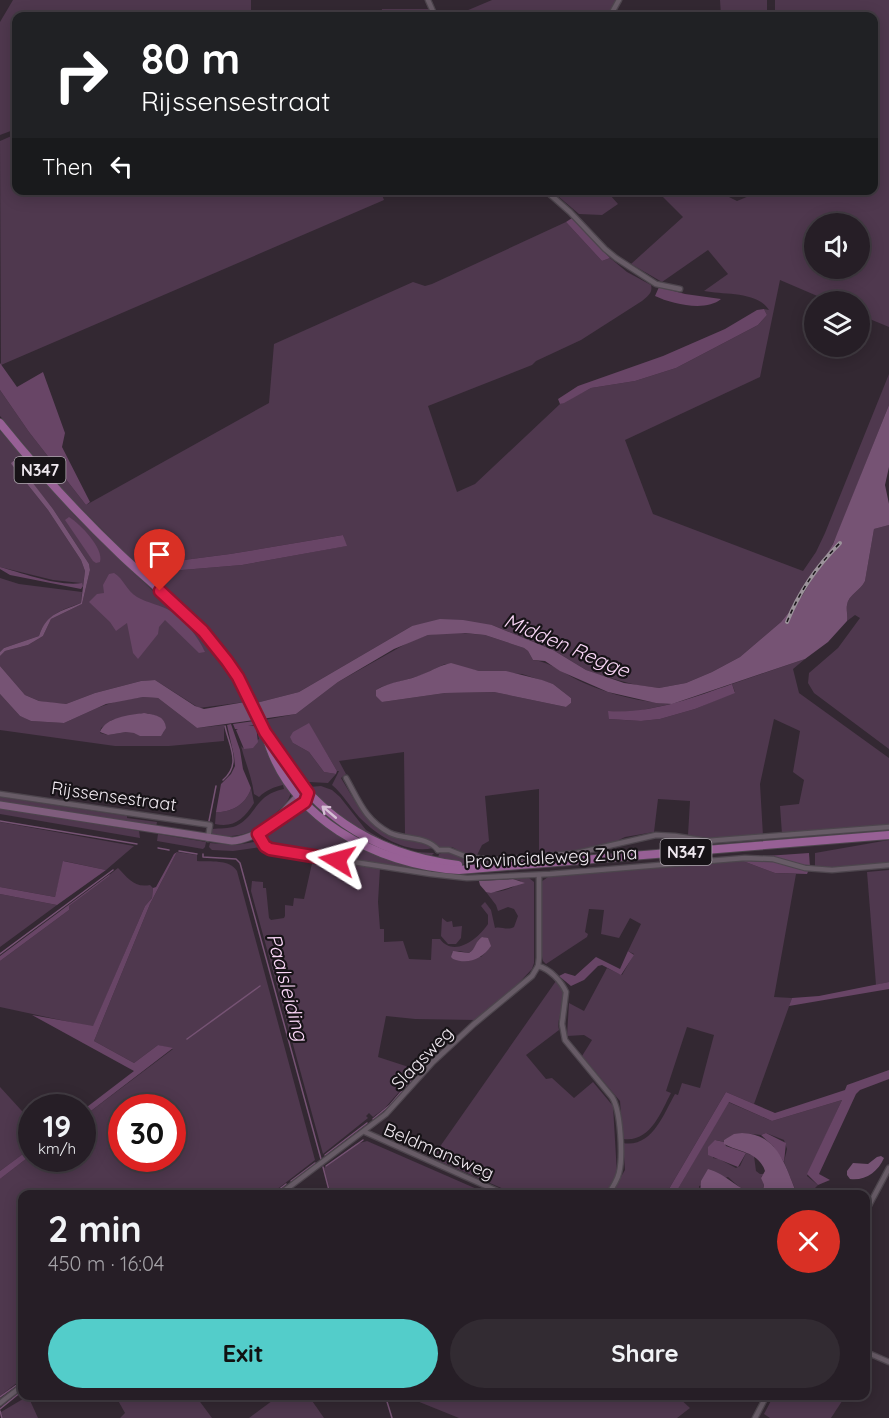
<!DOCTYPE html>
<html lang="en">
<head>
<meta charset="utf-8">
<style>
	:root { --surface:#261e26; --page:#322b32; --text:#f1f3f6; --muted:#a4a2a7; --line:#423c43; --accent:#53cdca }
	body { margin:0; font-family:Quicksand,sans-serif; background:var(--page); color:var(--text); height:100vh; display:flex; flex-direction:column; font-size:22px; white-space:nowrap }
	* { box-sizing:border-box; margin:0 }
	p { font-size:20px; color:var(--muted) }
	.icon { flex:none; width:33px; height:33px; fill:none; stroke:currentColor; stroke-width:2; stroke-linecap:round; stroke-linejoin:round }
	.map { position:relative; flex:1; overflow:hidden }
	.drawer { position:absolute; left:18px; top:1190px; width:852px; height:210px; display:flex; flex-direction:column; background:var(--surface); border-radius:12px; box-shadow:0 3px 15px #0003,0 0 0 2px var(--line) }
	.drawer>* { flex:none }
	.guide { position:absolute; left:12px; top:12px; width:866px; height:183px; border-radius:12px; box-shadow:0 3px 15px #0003,0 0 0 2px var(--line); background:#202124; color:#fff; overflow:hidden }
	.buttons { position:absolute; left:804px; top:213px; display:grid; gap:12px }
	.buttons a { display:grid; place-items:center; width:66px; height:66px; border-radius:50%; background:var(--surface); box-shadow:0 3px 15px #0003,0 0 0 2px var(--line); font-size:30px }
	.speed { position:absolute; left:18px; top:1094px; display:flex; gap:12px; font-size:30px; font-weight:700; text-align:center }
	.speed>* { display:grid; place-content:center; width:78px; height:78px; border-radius:50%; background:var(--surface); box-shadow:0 3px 15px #0003,0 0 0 2px var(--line); line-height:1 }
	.speed small { font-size:15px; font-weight:400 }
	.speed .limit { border:9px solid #d22; background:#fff; color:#111 }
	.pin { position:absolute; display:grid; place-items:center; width:51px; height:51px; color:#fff; margin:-62px -26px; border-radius:50% 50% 50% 0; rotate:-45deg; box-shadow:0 0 6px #0007 }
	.pin .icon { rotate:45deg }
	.me { position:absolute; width:66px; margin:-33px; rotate:278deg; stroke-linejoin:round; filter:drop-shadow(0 0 4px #0008) }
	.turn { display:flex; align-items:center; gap:21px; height:126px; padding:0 30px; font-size:27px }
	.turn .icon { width:78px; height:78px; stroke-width:2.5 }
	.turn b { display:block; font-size:42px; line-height:51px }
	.then { display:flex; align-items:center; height:57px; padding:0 30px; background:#0003; gap:12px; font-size:22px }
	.round { display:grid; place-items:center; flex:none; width:63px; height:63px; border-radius:32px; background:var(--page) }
	.headline { display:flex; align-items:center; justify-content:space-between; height:102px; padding:0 30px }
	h1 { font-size:36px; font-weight:700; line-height:45px }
	.button { display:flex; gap:12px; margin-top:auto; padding:12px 30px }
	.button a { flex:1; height:69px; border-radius:36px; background:var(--accent); color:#111; font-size:24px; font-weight:700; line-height:69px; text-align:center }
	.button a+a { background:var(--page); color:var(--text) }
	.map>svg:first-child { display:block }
	.green { fill:#4f384e; fill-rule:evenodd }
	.forest { fill:#684566 }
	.water { fill:#765374 }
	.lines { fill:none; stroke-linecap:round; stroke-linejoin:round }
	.stream { stroke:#765374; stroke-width:1.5 }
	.minor-casing { stroke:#4d454d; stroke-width:7 }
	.secondary-casing { stroke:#4d454d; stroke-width:9 }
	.primary-casing { stroke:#4d454d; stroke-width:10 }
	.minor { stroke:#675b66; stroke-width:4.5 }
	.secondary { stroke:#7f5d7d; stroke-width:7 }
	.primary { stroke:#976095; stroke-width:8 }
	.rail-casing { stroke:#9b929a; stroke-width:4 }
	.rail { stroke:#171317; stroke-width:1.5; stroke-dasharray:4.5; stroke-linecap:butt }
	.oneway { stroke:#d5bfd4 }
	.route-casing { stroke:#92132f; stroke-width:15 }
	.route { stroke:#e11d48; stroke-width:10 }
	.labels { text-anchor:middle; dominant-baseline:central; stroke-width:4.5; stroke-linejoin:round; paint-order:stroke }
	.shield { fill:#171317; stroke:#aea8ae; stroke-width:1.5 }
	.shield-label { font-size:16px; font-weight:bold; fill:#efe8ef }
	.street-label { font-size:18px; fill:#efe8ef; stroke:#171317 }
	.water-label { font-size:20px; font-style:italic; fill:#fbd7f8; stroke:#171317 }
</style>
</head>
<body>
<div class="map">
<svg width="889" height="1418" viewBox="0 0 889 1418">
	<rect width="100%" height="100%" fill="#332832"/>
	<!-- green -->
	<g class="green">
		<polygon points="13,0 251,0 251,16 16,16 16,129 0,135 0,22"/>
		<polygon points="492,0 617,0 607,16 454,16"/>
		<polygon points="720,0 767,0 767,16 721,16"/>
		<path d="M775,0H889V327L860,315V302L829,301L780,280L760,377L625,440L653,514L803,571L816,552L825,533L889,374V405L838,533L823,564L802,596L781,622L740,657L712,672L686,683L659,688L636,685L599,675L586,670L553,650L492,625L412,626L299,692L256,703C228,647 191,614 146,573L242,565L346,546L343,535L230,554L138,566L60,487L0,416V390L29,432L86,505L269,403L274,344L413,282L425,286L432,284L566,222L602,261L610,258L627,272L651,285C653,293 648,296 642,301L581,340L536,361L532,365L428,406L457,492L475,484L560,404L591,388L635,381L676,368L758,325L767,315L764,309L769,310C757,291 724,295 704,291L728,274L708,250L662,282L631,264L683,217L657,191H735L725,195L737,201L749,196L754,191L873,190V16H775ZM814,224H860V268H814Z"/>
		<polygon points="382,9 429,9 433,16 381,16"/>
		<polygon points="16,134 16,190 380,190 384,200 1,365 0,141"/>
		<polygon points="552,191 613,191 610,195 618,204 602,215 579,214"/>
		<polygon points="0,431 75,516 202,638 232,677 245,702 199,708 155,680 141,681 95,693 66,704 52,703 39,701 25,695 0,666 0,656 5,651 28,645 43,636 51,619 82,604 90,570 89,564 53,509 14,460 12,465 48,510 81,560 85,571 83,586 81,583 53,580 0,567"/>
		<path d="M889,525V749L814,693L808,683L809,673L838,648L860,618L855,615L847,621C848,615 846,610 847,605C848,595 861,590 865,581L874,529Z"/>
		<path d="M0,578L19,584L82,592L81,603C62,610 46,614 39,636L4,648L0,652Z"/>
		<path d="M451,632L485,635L524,648L528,651L533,660C552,662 567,676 584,683C611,695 642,702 671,704L633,712L609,711V719L641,721L660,719L695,709L735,692L732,684L805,659L793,669L799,693L889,758V825L782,834L780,806L799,804L804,780L793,772L800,731L774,719L760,784L763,836L711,839L688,835L690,801L658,799L654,832L625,837L600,849L539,853V789L485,796L489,841L482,845L476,857L467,855L452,847H439L430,840L405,834L404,752L339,761L346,774L341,778C360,809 366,826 403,838C413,842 424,841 433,848C407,854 377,836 359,817C350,807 343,794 332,785L339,771H337L309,724L293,743L309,752L324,772L336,774L328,783L309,782V787L321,786L332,790L340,797L366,830L383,840L414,852L434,853L429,858L394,849L352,827L308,789L287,761L264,720L296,714L338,682L409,642L428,635ZM445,664L479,671L522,674L553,684L571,698V703L566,707L494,692L445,693L382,702L376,690L381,687L422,675Z"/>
		<path d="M0,694L20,716L25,718L31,721L64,723L97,708L117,701L143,697L158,698L197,728L224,725V741L169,746H115L0,730ZM144,713C155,715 171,718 163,733L126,732L108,735L100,733L101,728L112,720Z"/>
		<path d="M256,727L291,791C290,800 284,805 278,811C260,832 241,838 213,836L211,834L212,829C220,828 228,829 236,826C257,816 254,795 284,789L283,785C274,787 266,790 259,797L254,794C252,777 245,762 241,746L243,748L259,739Z"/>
		<path d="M251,788L254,803C244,819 234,828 215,824L216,812C232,813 247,803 251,788Z"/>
		<polygon points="0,797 127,816 127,818 157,822 156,827 0,802"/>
		<polygon points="0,808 139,831 140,838 0,814"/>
		<polygon points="299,810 310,811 392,860 429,871 278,849 268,844 266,837 268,833"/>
		<polygon points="0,822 134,846 106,870 64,861 55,897 0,887"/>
		<polygon points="158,834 206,842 205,847 203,849 157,841"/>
		<polygon points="889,840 889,863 820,868 815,867 815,853"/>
		<polygon points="254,842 259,844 261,847 233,851 212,850 209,847 210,843 236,845"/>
		<path d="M447,851L471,860L494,861V863C480,864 449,867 438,858L439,854Z"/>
		<path d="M177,852L197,855V861C210,862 230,859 237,871L315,1160L271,1194H22V1379L0,1396V1179L31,1155L32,1158H82L83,1117L173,1049L158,1045L134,1063L94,1041L150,904ZM122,1107H172V1158H122Z"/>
		<path d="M313,859L380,868L378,902L380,929H384V942L403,941L409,959L431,960L432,939H440C454,958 478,939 488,924V915L481,906L485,902L491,910L495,928C501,926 507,931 514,927L518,916L514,909L508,907L498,911L496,905L486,892C498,893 514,889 521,881L513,879L529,878L534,882V963L532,969L513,989L476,1020L415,1019L386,1016L378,1057L418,1070L385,1108L373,1117L369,1113L366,1116L368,1118L323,1154L251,891L252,881L263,882V888H266L269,918L271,920L284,918L285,916V905L293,906L294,898L304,899ZM483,937L488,939L490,947L481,957L451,953L459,951L469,953L474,949L479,939Z"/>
		<path d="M743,861L775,873L796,874L774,997L792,998L754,1104L726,1092L666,1194H611L625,1170L623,1143C652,1148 663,1115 675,1094L678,1095L682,1083L700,1088L714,1035L687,1027L666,1091L671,1093C661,1112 650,1143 623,1139L620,1101L582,1056L592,1040L584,1035L567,1036L569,1003L584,1011L607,968L622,975L634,954L628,951L641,924L630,918L619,938L601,934L604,910L589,909L585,932L588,934L587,937L546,964L543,961L542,956L541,882L548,877Z"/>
		<path d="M118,868C128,878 134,888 150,885L153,888L152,898L145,906L93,1027L0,1007V961L69,910V906Z"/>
		<polygon points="889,870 889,982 876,985 867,872"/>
		<polygon points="0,894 57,905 0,947"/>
		<polygon points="442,918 447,922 452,921 453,927 462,926 461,938 456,944 448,944 441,936"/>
		<polygon points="556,981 565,994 558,1024 559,1030 526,1055 546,1079 552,1078 574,1098 593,1082 613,1106 617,1174 605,1194 515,1194 432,1158"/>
		<polygon points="0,1087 32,1122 31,1148 0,1171"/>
		<path d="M842,1100L807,1176L818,1185L814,1189L818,1194H797L784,1162L787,1149L784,1140L766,1133L761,1135L742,1133L724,1140V1142L716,1140L713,1158L719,1159L736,1168L740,1166L746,1153L754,1156L756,1171L760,1174H764L761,1177L764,1185L761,1193C747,1196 737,1185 728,1177L699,1186L700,1194H675L728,1102L772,1121Z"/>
		<polygon points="367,1141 486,1193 486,1194 331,1194 324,1168 356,1144"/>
		<polygon points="115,1395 195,1395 212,1418 120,1418 125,1413"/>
		<polygon points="280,1395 308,1395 324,1418 249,1418"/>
		<polygon points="402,1395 680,1395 678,1397 690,1408 677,1418 459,1418"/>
		<polygon points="774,1395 846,1395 831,1418 770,1418 764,1414"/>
		<polygon points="28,1396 38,1418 3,1418 1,1412"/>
	</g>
	<!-- forest -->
	<g class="forest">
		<polygon points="572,218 610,258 602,261 566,222"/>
		<path d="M659,287L685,294L721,299C706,312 672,304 655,296Z"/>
		<polygon points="764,309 767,315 758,325 676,368 635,381 591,388 564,403 560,404 558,399 578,386 663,356 725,329 757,310"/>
		<polygon points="0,363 17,387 43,372 65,433 62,447 90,502 86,505 29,432 0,390"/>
		<path d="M69,517C80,524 104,548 100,562L96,563L93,561L65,520Z"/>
		<polygon points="343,535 347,546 242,565 146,573 138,566 230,554"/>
		<path d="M0,567C22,573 59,587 82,583L83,586L81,589L10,575L0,569Z"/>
		<path d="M114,573C124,579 126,590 137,597C147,603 162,605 172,612C186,621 198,637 205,652L199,653L165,620L159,627L158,634L138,659L133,653L127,623L116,631L110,622L89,602L97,594L104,593L103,585L109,574Z"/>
		<path d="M732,684L735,693L695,709L660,719L641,721L609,719L608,711C651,714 692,698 732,684Z"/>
		<polygon points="254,721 255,725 248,726 256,726 258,742 253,748 244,749 236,730 238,729 235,729 233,724"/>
		<polygon points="309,723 337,771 336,774 324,772 309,752 293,743 290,737 293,732"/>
		<path d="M231,724L240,750L243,769L251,788C247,803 232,813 216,812L221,784L231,774L235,766L234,756L227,725Z"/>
		<polygon points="177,852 150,904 94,1041 134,1063 158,1045 173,1048 83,1117 83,1110 134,1071 32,1015 93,1026 145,906 152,898 153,888 156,887 174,854"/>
		<polygon points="809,853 810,867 807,874 775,873 743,861 766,856"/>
		<polygon points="63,861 106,870 57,905 0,894 0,887 55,897"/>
		<polygon points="110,874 109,876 69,906 69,910 0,961 0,956"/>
		<polygon points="628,951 634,955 621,975 602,965 598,966 584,980 571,986 559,976 565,973 575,976 596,957 620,969"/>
		<polygon points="889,982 889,989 789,1006 792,998 819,996"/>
		<polygon points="889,1070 889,1079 860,1090 856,1094 819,1174 830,1180 818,1185 807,1174 842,1100 772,1121 729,1102 675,1194 666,1194 726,1092 775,1113 845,1090 847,1085"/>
		<polygon points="766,1133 786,1143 784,1162 773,1146 761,1135"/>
		<polygon points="715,1140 724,1142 726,1146 746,1153 738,1167 708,1155 708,1147"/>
		<polygon points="31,1148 31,1155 0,1179 0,1171"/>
	</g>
	<!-- water -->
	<g class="water">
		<path d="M889,405V467L885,485L889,504V525L874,529L865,581C861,590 848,595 847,605C846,610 848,615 847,621L828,642L805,659L672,704L656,703L608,692L560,671L545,661L533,660L528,651L524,648L485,635L465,633L428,635L394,649L338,682L296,714L197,728L158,698L143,697L106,704L64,723L31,721L20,716L0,694V666L25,695L39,701L66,704L95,693L141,681L155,680L195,706L204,709L245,702L256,703L299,692L412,626L440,619L463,620L492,625L553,650L586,670L624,683L659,688L686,683L712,672L740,657L781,622L802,596L833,544Z"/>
		<path d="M15,460L53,509L89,564L90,570L82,604L51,619L43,636L28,645L5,651L0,656V652L4,648L39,636C47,612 61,612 81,603L85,571L81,560L48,510L12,465L11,463Z"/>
		<path d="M451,663L479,671H506L542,680L553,684L571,698V703L566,707L494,692L445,693L382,702L376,696V690C391,681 408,681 423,674C433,670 441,665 451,663Z"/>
		<path d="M144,713C154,715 165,715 166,728L161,736H140L134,733L126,732L108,735L100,732C106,717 129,715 144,713Z"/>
		<polygon points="513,879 525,883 491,893 486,892 480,885 479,881"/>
		<path d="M482,937L488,938L491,946C482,959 468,965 453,959L451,957L453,951L469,953C476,949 475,941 482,937Z"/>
		<path d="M742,1133C779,1134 785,1166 797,1194H759L763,1190L764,1185L761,1178L765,1171C759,1152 739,1152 724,1144V1140L734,1134Z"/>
		<path d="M881,1156L884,1158C878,1172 865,1181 850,1179L847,1175V1171L853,1163L868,1164L877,1157Z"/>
		<path d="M708,1169C728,1175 735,1188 755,1194H700L701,1181Z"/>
	</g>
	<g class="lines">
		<!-- stream -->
		<g class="stream">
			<path d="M223,780C242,764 229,746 225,726"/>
			<polyline points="0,821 137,844"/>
			<polyline points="209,821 216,786"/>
			<polyline points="158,848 169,850"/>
			<polyline points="179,851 197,854"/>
			<polyline points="203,854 203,857 236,859 240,863 321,1159"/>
			<polyline points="0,954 113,870"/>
			<polyline points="187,1039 260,986"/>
			<polyline points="373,1119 390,1105 418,1072"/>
			<polyline points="325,1155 367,1123"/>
			<polyline points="326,1166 363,1140"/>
			<polyline points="323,1167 330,1194"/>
			<polyline points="291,1181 315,1163"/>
			<polyline points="273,1194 286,1184"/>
			<polyline points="385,1395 392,1418"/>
			<polyline points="0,1397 21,1382"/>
			<polyline points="0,1409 22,1391"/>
			<polyline points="0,1411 2,1418"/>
		</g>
		<defs>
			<g id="minor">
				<polyline points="428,0 435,16"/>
				<polyline points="610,16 619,0"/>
				<polyline points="545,190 570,212 605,249 616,258 656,284 680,289"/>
				<path d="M346,778C359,801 365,820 390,833C405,840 427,836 438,850"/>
				<polyline points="0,794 210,825 208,839"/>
				<polyline points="258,834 265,846 270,849 431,874 467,878 550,874 745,858 773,859 805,868 832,870 889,865"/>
				<polyline points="438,850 449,850 467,857 495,860 577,853 656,835 675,836 707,841 889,827"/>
				<path d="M538,966C550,969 561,981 566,992L562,1024L565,1040L612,1097C621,1111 623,1157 619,1173C617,1181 613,1187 608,1194"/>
				<polyline points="365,1132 504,1194"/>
				<polyline points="280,1194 386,1114 433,1062 474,1024 532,976 538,966 539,958 539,875"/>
				<polyline points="866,1211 889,1168"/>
				<polyline points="866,1352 889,1362"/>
				<polyline points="0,1403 22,1386"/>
				<polyline points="755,1418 767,1395"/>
			</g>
			<g id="secondary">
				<path d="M0,805L232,841C250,840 299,814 306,798"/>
				<polyline points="275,821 299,795 303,794"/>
			</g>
			<g id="primary">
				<path d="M0,423C37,469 77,513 120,554C147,580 178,603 203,631C233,664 244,695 265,732C308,810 369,854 458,865"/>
				<path d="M265,732C287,818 376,865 459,870L889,835"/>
			</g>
		</defs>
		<!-- minor casing -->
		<use href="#minor" class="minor-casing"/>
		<!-- secondary casing -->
		<use href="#secondary" class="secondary-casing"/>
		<!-- primary casing -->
		<use href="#primary" class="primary-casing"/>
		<!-- minor -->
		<use href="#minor" class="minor"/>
		<!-- secondary -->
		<use href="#secondary" class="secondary"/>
		<!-- primary -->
		<use href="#primary" class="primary"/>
		<defs>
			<path id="rail" d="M787,622C799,592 817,566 840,543"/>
		</defs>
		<!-- rail casing -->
		<use href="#rail" class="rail-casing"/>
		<!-- rail -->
		<use href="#rail" class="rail"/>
	</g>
	<!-- one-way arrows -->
	<defs><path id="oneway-shaft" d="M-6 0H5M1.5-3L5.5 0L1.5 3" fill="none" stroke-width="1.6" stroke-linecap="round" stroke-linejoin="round" transform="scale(1.5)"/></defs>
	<use class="oneway" href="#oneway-shaft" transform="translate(329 812) rotate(-140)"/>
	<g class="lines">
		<defs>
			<polyline id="route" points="160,591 203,631 227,661 238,677 265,732 308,793 305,802 258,834 265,846 270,849 337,860"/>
		</defs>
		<!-- route casing -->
		<use href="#route" class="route-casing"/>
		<!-- route -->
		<use href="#route" class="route"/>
	</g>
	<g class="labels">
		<!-- shield labels -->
		<g class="shield">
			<rect x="14.5" y="457" width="51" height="26" rx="4.5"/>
			<rect x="660.5" y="839" width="51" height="26" rx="4.5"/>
		</g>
		<g class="shield-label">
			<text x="40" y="470">N347</text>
			<text x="686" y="852">N347</text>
		</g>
		<!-- street labels -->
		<g class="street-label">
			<text transform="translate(114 796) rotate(8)">Rijssensestraat</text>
			<text transform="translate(551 857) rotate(-3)">Provincialeweg Zuna</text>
			<text transform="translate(422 1058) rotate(-46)">Slagsweg</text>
			<text transform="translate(439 1151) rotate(23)">Beldmansweg</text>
		</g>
		<!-- water labels -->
		<g class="water-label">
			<text transform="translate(567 645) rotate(23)">Midden Regge</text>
			<text transform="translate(288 987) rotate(75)">Paalsleiding</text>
		</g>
	</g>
</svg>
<div class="buttons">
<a><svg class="icon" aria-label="sound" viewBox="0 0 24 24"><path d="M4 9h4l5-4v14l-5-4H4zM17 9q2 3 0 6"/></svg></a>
<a><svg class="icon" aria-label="layers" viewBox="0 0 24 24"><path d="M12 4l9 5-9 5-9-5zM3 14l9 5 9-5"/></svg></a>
</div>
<div class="speed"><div>19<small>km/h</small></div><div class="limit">30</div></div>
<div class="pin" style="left:160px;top:591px;background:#d93025"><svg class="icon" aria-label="arrive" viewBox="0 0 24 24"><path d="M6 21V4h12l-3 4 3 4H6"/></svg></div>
<svg class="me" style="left:337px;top:860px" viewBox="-20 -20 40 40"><path d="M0-17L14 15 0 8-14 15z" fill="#e11d48" stroke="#fff" stroke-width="4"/></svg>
<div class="guide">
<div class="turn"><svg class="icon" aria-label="right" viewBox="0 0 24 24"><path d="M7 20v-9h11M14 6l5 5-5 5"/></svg><div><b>80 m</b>Rijssensestraat</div></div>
<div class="then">Then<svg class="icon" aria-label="left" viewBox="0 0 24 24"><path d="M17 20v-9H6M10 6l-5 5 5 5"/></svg></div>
</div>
<section class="drawer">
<div class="headline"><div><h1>2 min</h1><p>450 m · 16:04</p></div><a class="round" style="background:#d93025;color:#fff"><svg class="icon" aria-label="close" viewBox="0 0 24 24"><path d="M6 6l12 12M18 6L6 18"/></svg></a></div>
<div class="button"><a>Exit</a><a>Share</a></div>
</section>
</div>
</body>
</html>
